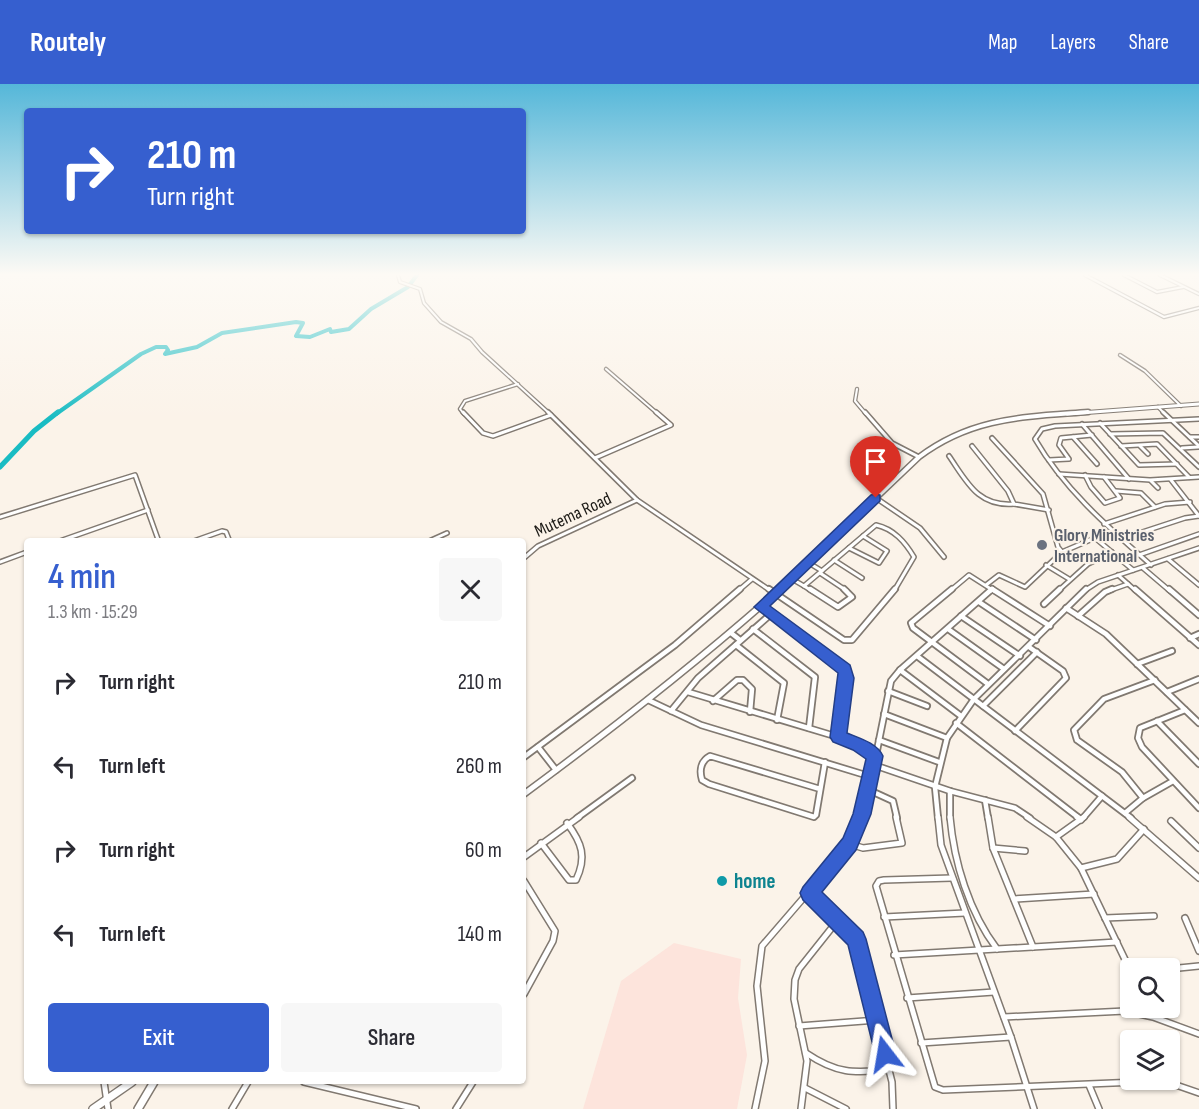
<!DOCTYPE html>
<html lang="en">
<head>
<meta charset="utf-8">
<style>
	:root { --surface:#fff; --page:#f7f7f7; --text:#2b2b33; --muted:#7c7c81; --accent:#365fcf }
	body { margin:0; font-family:"Sofia Sans Condensed",sans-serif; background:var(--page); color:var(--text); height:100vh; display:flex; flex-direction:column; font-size:22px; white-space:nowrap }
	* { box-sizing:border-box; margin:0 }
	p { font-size:20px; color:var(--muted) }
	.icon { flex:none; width:33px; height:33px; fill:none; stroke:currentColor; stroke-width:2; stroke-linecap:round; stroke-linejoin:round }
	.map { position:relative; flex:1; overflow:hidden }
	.panel { position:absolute; left:24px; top:454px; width:502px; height:546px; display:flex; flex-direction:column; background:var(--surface); border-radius:6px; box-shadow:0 2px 4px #0004 }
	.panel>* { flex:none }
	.banner { position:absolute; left:24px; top:24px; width:502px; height:126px; border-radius:6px; box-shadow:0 2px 4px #0004; background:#365fcf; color:#fff; overflow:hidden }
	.tools { position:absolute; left:1120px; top:874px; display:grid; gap:12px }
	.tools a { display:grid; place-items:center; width:60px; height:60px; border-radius:6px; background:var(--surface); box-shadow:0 2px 4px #0004; font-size:30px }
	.pin { position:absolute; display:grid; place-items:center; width:51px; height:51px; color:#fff; margin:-62px -26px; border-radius:50% 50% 50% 0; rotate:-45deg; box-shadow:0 0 6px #0007 }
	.pin .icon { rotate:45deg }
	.me { position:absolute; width:66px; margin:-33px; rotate:346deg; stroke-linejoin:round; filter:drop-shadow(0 0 4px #0008) }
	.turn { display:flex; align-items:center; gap:21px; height:126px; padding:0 24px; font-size:27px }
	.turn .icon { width:78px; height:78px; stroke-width:2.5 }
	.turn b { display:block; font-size:42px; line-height:51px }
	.round { display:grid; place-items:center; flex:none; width:63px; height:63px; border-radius:6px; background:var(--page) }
	.summary { display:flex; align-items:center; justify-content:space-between; height:102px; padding:0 24px }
	h1 { font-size:36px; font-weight:600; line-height:45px; color:var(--accent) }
	.cta { display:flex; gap:12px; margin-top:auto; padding:12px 24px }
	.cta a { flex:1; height:69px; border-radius:6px; background:var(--accent); color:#fff; font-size:24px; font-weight:600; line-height:69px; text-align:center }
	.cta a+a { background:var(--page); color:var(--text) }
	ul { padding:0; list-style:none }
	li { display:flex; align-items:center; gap:18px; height:84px; padding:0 24px }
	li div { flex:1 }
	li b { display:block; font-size:22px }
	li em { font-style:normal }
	header { display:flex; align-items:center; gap:36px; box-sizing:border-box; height:84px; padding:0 30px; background:var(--accent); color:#fff }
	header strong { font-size:28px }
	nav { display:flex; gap:33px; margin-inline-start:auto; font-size:21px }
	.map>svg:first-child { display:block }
	.education { fill:#fde4dc }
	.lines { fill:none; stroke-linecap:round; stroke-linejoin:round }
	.river-far1 { stroke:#19bcc3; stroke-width:4 }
	.river { stroke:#19bcc3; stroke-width:5 }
	.minor-far3-casing { stroke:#817971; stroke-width:4.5 }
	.minor-far2-casing { stroke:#817971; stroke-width:6 }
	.minor-far1-casing { stroke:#817971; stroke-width:8 }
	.minor-casing { stroke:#817971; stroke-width:8 }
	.major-far3-casing { stroke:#817971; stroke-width:5 }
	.major-far2-casing { stroke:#817971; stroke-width:7 }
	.major-far1-casing { stroke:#817971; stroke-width:8 }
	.major-casing { stroke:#817971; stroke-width:10 }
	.minor-far3 { stroke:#fff; stroke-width:2 }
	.minor-far2 { stroke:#fff; stroke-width:3 }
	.minor-far1 { stroke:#fff; stroke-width:4.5 }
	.minor { stroke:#fff; stroke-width:5 }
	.major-far3 { stroke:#fff; stroke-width:3 }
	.major-far2 { stroke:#fff; stroke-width:4 }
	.major-far1 { stroke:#fff; stroke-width:5 }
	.major { stroke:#fff; stroke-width:7 }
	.route { fill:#365fcf; stroke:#233e87; stroke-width:1.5 }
	.worship-dot { fill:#6b7280; stroke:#fbf3e9; stroke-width:2 }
	.culture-dot { fill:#0f9aa8; stroke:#fbf3e9; stroke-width:2 }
	.labels { text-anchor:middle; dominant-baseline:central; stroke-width:4.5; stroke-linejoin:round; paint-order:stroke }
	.street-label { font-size:18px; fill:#1c1a16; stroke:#fbf3e9 }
	.worship-label { font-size:18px; font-weight:bold; fill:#5b616d; stroke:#fbf3e9; text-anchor:start }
	.near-culture-label { font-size:21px; font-weight:bold; fill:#0d838f; stroke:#fbf3e9; text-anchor:start }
</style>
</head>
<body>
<header>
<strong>Routely</strong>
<nav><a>Map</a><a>Layers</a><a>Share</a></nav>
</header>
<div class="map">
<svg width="1199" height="1025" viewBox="0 0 1199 1025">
	<rect width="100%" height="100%" fill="#fbf3e9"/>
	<!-- education -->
	<polygon class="education" points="674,859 741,875 738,914 747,971 737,1025 583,1025 621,897"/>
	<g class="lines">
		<!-- river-far1 -->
		<polyline class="river-far1" points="56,330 141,270 156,263 166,263 168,266 165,270 197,263 222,249 296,238 303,239 296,252 310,253 330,245 331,248 349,245 371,225 408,203 417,191"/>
		<!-- river -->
		<polyline class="river" points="0,383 34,347 58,328"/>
		<defs>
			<g id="minor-far3">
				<polyline points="398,191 400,198 420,205 424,219 441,238 471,255 482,268 550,330"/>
				<polyline points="1085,191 1164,233 1199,224"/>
				<polyline points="1124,191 1157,208 1183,203"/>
				<polyline points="1160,191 1199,210"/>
				<polyline points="1120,271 1145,287 1181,322"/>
				<polyline points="606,285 658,330"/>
				<polyline points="857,305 855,317 866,330"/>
				<polyline points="1158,323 1165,330"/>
				<polyline points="464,330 460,325 465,317 518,300"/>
			</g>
			<g id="minor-far2">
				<polyline points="463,328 483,349 493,352 551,331"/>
				<polyline points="548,328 637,416 771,507"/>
				<polyline points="865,328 892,359 919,373"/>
				<polyline points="1163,328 1199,362"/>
				<polyline points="1100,339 1139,381 1177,380"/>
				<polyline points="1082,340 1129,395"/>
				<polyline points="1110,350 1163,349 1199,383"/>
				<polyline points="1073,353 1097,380"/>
				<polyline points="1190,353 1199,353"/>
				<polyline points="992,354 1043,410 1058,463 1062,468"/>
				<polyline points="972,362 1008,407 1014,420 1049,426"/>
				<polyline points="1121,362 1157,360 1189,393"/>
				<polyline points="1140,362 1148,370"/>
				<polyline points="1182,364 1198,363"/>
				<path d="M949,372C967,398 978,423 1014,420"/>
				<polyline points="595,374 671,341 656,328"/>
				<polyline points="1049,376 1069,375 1059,361 1061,354 1092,351"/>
				<polyline points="1059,390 1150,396 1199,393"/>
				<polyline points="1085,391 1091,403 1105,419 1120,414 1104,393"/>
				<polyline points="1171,396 1199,432"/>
				<polyline points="1151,397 1158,404"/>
				<polyline points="1116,407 1141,409 1155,423"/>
				<polyline points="876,414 920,444 944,473"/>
				<polyline points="0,433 135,391 159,458"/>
				<polyline points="1104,440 1165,420 1190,418"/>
				<polyline points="1094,453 1133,486"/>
				<polyline points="1121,455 1185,434 1199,432"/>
				<polyline points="57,458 148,426"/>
				<polyline points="191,458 222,447 226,448 230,458"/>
				<polyline points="427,458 447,449"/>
				<polyline points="849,464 879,479 887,467 863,452"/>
				<polyline points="1139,471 1199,450"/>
				<polyline points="524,474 538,462 637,416"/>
				<polyline points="1168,475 1199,501"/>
				<polyline points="834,476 862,494"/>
				<polyline points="0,478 27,468"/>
				<polyline points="809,479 822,487"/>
				<polyline points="1046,481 1069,495"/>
				<path d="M1151,481C1108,443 1064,405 1035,355L1042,345L1055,342L1199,335"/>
				<polyline points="1143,484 1170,507"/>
				<polyline points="820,489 847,507"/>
				<polyline points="1118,491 1136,507"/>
				<path d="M792,495L804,502L876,441C894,445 905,458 914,473L894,507"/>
				<polyline points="986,501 999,491 1025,503 1062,468 1111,447"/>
				<polyline points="804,502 812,507"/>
				<polyline points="738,507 752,495"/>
				<polyline points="950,507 969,491 994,507"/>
				<polyline points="991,507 993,505"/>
				<polyline points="1058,507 1088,480 1112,468"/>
				<polyline points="1084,507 1098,498 1199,464"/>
				<polyline points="1108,507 1128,500"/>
			</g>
			<g id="minor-far1">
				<polyline points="769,505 844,556 852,556 895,505"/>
				<polyline points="810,505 838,523 852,513 844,505"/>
				<polyline points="952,505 911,539 913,544 988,600"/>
				<polyline points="992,505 1050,542"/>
				<polyline points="1135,505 1199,561"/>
				<polyline points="1169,505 1199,531"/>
				<polyline points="979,518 1036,556"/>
				<polyline points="1044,520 1060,505"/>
				<polyline points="1066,524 1106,550 1199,639"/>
				<polyline points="771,530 846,588 838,653"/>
				<polyline points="961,532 1020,572"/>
				<polyline points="1078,532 1105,508 1112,505"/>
				<polyline points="753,545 815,593 809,644"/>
				<polyline points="948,545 1004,585"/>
				<polyline points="731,549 740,556"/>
				<polyline points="1190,554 1199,550"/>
				<polyline points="736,561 784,599 777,636"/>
				<polyline points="917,572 1131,734"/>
				<polyline points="1137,580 1172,567"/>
				<polyline points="900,586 961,632"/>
				<polyline points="888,607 927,622"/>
				<polyline points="688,608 838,653 859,661 875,672"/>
				<polyline points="1167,608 1199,595"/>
				<polyline points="648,616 701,641 872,693"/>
				<polyline points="713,617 737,596 743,596 752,605 750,628"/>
				<polyline points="983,622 1037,568"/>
				<polyline points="1185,626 1140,644 1138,654 1142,663 1199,724"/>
				<polyline points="671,627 698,594 771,530 761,523"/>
				<polyline points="884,630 947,654"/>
				<polyline points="1157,637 1199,680"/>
				<polyline points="956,639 1079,734"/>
				<polyline points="1015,647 1066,594 1063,587 1029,563"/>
				<polyline points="879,656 939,678"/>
				<polyline points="538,663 556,686"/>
				<polyline points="524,673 675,561 740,505"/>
				<polyline points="874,681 950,707 1015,724 1030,734"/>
				<path d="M820,705L710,672C701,677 699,686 702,696L709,700L814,733L816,731L825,678"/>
				<polyline points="869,706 893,717 897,734"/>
				<polyline points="1143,714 1122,688 1077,656 1074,646 1104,615 1155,596"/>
				<polyline points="985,716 988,734"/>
				<polyline points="1125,729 1143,714 1173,697"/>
				<polyline points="577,734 632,694"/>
				<polyline points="860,734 869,706 891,597 900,586 992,505"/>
				<polyline points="938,734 935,703 947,654 974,615 1086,505"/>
				<polyline points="950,734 950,707"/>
				<polyline points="1083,734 1102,712"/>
			</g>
			<g id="minor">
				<polyline points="938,733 941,761 1011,953 1034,1025"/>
				<path d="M950,733C954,778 969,828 997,865"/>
				<polyline points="988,733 993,764 1033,863"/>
				<polyline points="1027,733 1056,753 1081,784 1131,888"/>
				<polyline points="1077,733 1081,736"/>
				<polyline points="1129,733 1199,794"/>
				<polyline points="1171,737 1199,764"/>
				<polyline points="1056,753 1084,733"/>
				<path d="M541,759L569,796H576C587,773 582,759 567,739"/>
				<polyline points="850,760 863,764 902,759 896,733"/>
				<polyline points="993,764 1025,767"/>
				<polyline points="524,773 579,733"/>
				<polyline points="1081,784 1117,775 1144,745"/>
				<polyline points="952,794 884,796 879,797 876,802 935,1003 943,1006 1137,998 1176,1001 1199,1009"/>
				<polyline points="524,797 555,847 553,857 524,910"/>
				<polyline points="809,809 856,855 892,998 893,1025"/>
				<polyline points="1014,815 1094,810"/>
				<polyline points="884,833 965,829"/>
				<polyline points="1105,834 1154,832"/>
				<polyline points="1185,834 1199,867"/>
				<polyline points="894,871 1117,858"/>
				<polyline points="1179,884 1199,882"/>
				<polyline points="907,914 994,908"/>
				<polyline points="1149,924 1153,932"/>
				<polyline points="1004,933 1125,927 1153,933 1199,950"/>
				<polyline points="799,942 877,936"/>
				<polyline points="921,959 1011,953"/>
				<path d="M806,969C837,990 853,989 889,986"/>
				<polyline points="104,998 108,1025"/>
				<polyline points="304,998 416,1025"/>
				<polyline points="1089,1001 1099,1025"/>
				<polyline points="805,1004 846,1025"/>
				<polyline points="232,1025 248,998"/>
				<polyline points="456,1025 473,998"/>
				<polyline points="755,1025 765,977 757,902 762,862 850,760 861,733"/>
				<polyline points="801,1025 807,977 794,915 795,896 799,885 838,836"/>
			</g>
			<polyline id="major-far3" points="1067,330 1199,320"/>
			<path id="major-far2" d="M778,507L919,373C972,333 1024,333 1088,328"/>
			<path id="major-far1" d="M524,710C612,645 698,578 780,505"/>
			<g id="major">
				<polyline points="93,1025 132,998"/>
				<polyline points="138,1025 154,998"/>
			</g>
		</defs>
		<!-- minor-far3 casing -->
		<use href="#minor-far3" class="minor-far3-casing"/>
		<!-- minor-far2 casing -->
		<use href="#minor-far2" class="minor-far2-casing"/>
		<!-- minor-far1 casing -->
		<use href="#minor-far1" class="minor-far1-casing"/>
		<!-- minor casing -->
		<use href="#minor" class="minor-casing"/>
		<!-- major-far3 casing -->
		<use href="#major-far3" class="major-far3-casing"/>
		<!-- major-far2 casing -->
		<use href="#major-far2" class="major-far2-casing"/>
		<!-- major-far1 casing -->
		<use href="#major-far1" class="major-far1-casing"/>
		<!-- major casing -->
		<use href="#major" class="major-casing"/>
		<!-- minor-far3 -->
		<use href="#minor-far3" class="minor-far3"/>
		<!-- minor-far2 -->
		<use href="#minor-far2" class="minor-far2"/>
		<!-- minor-far1 -->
		<use href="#minor-far1" class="minor-far1"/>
		<!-- minor -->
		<use href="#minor" class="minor"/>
		<!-- major-far3 -->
		<use href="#major-far3" class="major-far3"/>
		<!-- major-far2 -->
		<use href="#major-far2" class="major-far2"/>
		<!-- major-far1 -->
		<use href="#major-far1" class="major-far1"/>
		<!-- major -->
		<use href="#major" class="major"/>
	</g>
	<!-- sky -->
	<linearGradient id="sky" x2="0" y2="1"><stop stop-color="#55b7d9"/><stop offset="0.57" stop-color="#fdfaf5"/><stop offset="1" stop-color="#fdfaf5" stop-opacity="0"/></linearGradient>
	<rect width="1199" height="334" fill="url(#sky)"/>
	<!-- route -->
	<path class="route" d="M876,410L880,411V417L770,522L850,581L854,594L847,649C859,654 877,659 883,672L871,730L856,766L822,808L863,848L866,855L896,970L893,977L885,980L878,977L875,970L848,861L803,816L800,809L803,803L843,754L853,730L866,675L853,666L833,658L830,653L838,589L754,523L871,411Z"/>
	<!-- markers -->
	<circle class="worship-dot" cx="1042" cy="461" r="6"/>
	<circle class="culture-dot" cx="722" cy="797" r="6"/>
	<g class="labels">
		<!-- street labels -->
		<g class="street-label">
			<text transform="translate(573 431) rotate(-25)">Mutema Road</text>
		</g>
		<!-- worship labels -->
		<g class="worship-label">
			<text x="1054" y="451">Glory Ministries<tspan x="1054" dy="21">International</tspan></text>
		</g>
		<!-- near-culture labels -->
		<g class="near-culture-label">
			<text x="734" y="797">home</text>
		</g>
	</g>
</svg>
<div class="tools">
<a><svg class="icon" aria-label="search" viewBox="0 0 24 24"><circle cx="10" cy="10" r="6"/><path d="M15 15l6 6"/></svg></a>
<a><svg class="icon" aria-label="layers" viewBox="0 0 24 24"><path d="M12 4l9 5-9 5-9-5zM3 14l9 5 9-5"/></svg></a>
</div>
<div class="pin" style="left:876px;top:414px;background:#d93025"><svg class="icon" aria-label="arrive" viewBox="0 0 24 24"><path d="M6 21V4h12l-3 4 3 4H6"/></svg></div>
<svg class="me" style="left:885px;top:970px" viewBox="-20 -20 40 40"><path d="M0-17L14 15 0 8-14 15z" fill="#365fcf" stroke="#fff" stroke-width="4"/></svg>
<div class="banner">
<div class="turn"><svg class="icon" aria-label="right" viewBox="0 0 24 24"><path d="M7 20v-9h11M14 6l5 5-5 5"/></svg><div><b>210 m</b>Turn right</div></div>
</div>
<section class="panel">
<div class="summary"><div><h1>4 min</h1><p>1.3 km · 15:29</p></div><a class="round"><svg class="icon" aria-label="close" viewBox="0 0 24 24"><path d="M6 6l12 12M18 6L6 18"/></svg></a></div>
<ul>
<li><svg class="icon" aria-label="right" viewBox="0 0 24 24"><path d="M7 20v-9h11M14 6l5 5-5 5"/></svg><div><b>Turn right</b></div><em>210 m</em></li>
<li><svg class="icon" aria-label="left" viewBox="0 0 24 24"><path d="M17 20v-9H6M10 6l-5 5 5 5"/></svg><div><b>Turn left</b></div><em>260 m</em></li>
<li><svg class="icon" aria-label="right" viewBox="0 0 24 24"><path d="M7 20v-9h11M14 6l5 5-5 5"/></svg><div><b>Turn right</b></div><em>60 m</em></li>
<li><svg class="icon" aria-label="left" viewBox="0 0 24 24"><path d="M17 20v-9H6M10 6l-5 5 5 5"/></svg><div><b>Turn left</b></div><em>140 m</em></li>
</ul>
<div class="cta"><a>Exit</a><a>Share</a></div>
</section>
</div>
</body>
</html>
